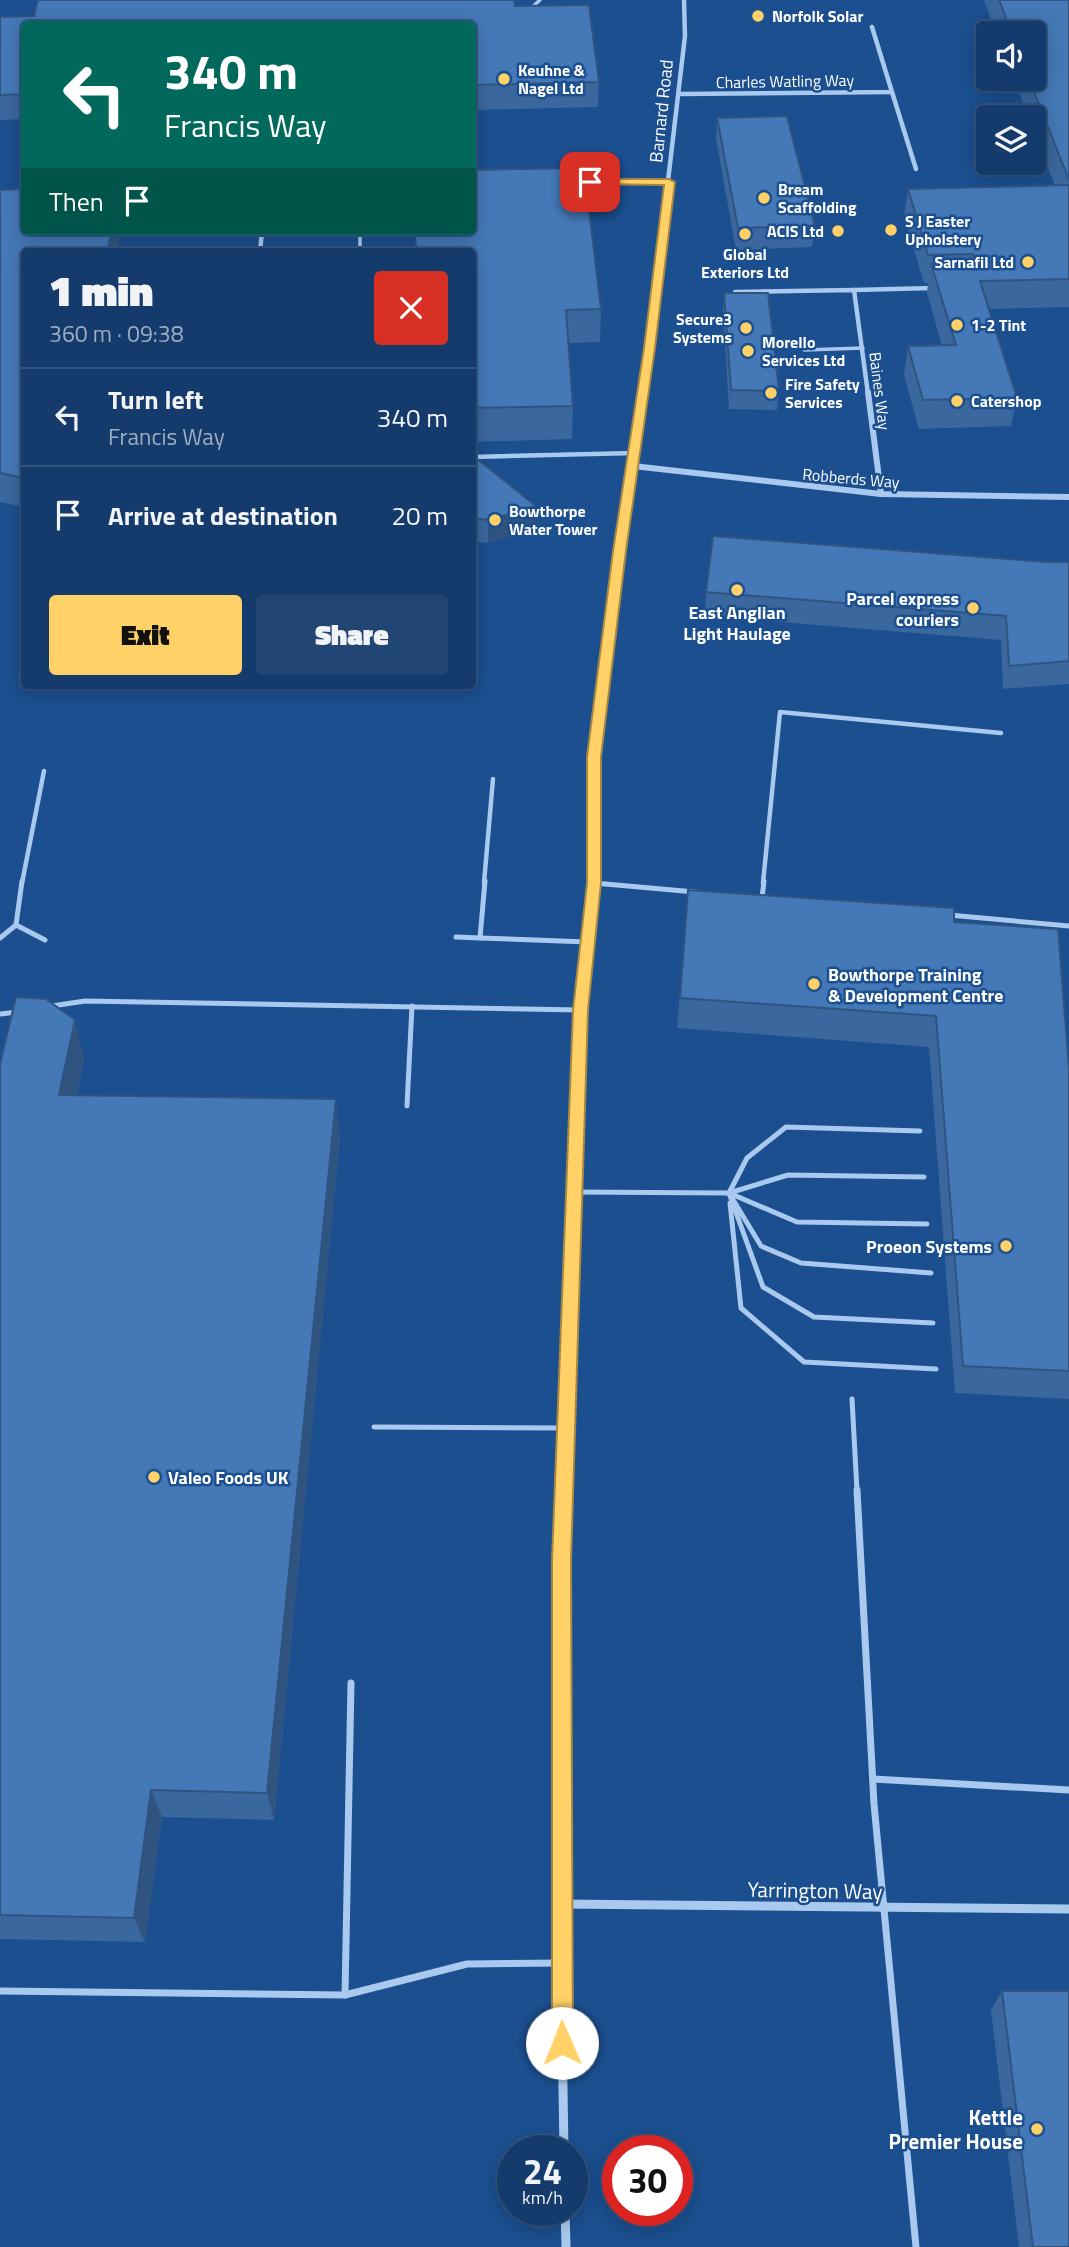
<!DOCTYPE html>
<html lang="en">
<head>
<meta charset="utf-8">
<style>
	:root { --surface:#143b6b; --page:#214673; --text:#f1f3f6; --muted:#9dadc1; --line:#33557e; --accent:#ffd166 }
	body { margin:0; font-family:"Titillium Web",sans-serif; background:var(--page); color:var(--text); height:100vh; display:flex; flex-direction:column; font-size:26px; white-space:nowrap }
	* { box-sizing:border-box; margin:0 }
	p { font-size:23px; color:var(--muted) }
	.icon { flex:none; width:38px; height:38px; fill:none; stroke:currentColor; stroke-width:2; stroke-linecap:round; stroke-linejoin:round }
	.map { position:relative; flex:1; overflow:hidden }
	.sheet { position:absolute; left:21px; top:248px; width:455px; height:441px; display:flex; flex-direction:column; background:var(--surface); border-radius:7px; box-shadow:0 4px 18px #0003,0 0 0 2px var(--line) }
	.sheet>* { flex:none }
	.hud { position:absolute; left:21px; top:21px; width:455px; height:214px; border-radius:7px; box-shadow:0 4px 18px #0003,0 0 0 2px var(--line); background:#00695c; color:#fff; overflow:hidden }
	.controls { position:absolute; left:976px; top:21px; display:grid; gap:14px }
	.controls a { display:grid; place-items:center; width:70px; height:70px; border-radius:7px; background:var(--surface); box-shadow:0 4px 18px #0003,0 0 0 2px var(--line); font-size:35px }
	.speed { position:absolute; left:497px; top:2135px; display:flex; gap:14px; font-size:35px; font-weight:700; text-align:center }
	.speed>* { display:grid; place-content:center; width:91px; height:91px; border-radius:50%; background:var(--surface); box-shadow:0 4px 18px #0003,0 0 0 2px var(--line); line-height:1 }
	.speed small { font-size:18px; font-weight:400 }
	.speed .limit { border:10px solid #d22; background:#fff; color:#111 }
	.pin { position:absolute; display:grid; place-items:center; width:60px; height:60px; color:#fff; margin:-30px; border-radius:14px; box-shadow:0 4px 10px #0006 }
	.me { position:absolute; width:77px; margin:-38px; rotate:359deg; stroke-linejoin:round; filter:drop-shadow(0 0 5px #0008) }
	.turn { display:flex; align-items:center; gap:24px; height:147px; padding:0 28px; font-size:32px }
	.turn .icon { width:91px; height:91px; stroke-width:2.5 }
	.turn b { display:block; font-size:49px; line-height:60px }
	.then { display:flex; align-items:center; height:66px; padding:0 28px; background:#0003; gap:14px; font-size:26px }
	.round { display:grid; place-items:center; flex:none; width:74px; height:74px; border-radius:7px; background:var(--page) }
	.overview { display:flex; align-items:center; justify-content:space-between; height:119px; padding:0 28px }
	h1 { font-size:42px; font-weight:800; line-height:52px }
	.primary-button { display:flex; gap:14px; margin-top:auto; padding:14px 28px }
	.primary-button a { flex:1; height:80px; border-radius:7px; background:var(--accent); color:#111; font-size:28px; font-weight:800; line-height:80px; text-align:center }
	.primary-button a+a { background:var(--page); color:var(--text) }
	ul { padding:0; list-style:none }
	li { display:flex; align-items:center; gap:21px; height:98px; padding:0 28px; border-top:2px solid var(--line) }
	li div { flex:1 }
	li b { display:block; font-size:26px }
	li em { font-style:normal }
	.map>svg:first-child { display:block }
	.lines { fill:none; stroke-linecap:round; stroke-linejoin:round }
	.service-far3 { stroke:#a9c9ee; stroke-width:3.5 }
	.service-far2 { stroke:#a9c9ee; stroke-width:4.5 }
	.service-far1 { stroke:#a9c9ee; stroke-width:5 }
	.service { stroke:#a9c9ee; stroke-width:7 }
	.minor-far3 { stroke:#a9c9ee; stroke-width:4.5 }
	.minor-far2 { stroke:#a9c9ee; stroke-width:6 }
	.minor-far1 { stroke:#a9c9ee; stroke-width:7 }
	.minor { stroke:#a9c9ee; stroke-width:9 }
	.wall { fill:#3a679d }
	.shaded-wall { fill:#305480 }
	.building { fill:#4478b7; stroke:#305480; stroke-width:2 }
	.route { fill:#ffd166; stroke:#a68842; stroke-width:2 }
	.poi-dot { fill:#ffd166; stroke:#1b4f8f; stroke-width:2.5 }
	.labels { text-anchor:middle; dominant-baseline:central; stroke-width:5; stroke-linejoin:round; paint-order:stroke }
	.far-poi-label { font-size:16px; font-weight:bold; fill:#fff; stroke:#1b4f8f; text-anchor:start }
	.far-street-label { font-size:16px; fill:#fff; stroke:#1b4f8f }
	.street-label { font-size:18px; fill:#fff; stroke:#1b4f8f }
	.poi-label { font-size:18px; font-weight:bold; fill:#fff; stroke:#1b4f8f; text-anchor:end }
	.near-street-label { font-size:21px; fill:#fff; stroke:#1b4f8f }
	.near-poi-label { font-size:21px; font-weight:bold; fill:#fff; stroke:#1b4f8f; text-anchor:end }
</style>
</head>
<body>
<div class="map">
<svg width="1069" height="2247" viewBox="0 0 1069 2247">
	<rect width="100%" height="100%" fill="#1b4f8f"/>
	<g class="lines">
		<!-- service-far3 -->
		<g class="service-far3">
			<polyline points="530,9 540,0"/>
			<polyline points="261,235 360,231 360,252"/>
			<polyline points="804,350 863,348"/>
		</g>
		<!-- service-far2 -->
		<g class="service-far2">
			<polyline points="472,457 635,453"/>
			<polyline points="22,883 44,771"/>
			<polyline points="484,883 493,779"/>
			<polyline points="763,883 780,712 1001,733"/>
		</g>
		<!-- service-far1 -->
		<g class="service-far1">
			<polyline points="22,881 16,925 45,940"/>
			<polyline points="594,883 695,892"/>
			<polyline points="762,898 764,881"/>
			<polyline points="949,915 1069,926"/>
			<polyline points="456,937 480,938 485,881"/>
			<polyline points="0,938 16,925"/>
			<polyline points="480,938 587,942"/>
			<polyline points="52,1006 85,1001 580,1010"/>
			<polyline points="0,1014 18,1012"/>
			<polyline points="407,1106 412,1006"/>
			<polyline points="924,1177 788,1175 729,1193 797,1222 927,1224"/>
			<polyline points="573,1192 729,1193 747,1158 786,1127 920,1131"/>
			<polyline points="730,1203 741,1308 804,1362 936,1369"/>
			<polyline points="931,1273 801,1263 761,1246 729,1193 763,1287 814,1317 933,1323"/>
			<polyline points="852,1399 857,1491"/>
			<polyline points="374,1427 565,1428"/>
		</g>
		<!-- service -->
		<g class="service">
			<polyline points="857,1490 874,1804 916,2247"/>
			<polyline points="873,1779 1069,1790"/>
			<polyline points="0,1991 345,1995 467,1964 561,1963"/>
			<polyline points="345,1995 351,1683"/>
		</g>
		<!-- minor-far3 -->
		<g class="minor-far3">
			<polyline points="892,92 916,169"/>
			<polyline points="679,94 892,92 872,27"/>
			<polyline points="578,183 669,182"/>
			<polyline points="260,252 262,231"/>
			<polyline points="854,290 934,288"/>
			<polyline points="735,292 854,290 868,394"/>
			<polyline points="643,394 685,36 684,0"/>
		</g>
		<!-- minor-far2 -->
		<g class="minor-far2">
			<polyline points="868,392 881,494"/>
			<polyline points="633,466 881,494 1069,497"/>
			<polyline points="594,883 594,757 623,525 643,392"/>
		</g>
		<!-- minor-far1 -->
		<polyline class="minor-far1" points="563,1491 580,1010 594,881"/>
		<!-- minor -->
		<g class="minor">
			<polyline points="563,1490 561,1963 564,2151"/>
			<polyline points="561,1904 1069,1909"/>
			<polyline points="565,2210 566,2247"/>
		</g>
	</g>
	<!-- wall -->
	<g class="wall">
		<polygon points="984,0 1069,0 1069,307 989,309 1017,398 1011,426 919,429 904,375 908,346 942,346 927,293 928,283 924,283 904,217 908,189 1055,186 1034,132 1034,117 1028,117 1014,79 1034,79 1034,33 996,33"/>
		<polygon points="515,6 599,82 598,107 472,110 472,24 24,24 24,119 0,120 0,17"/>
		<polygon points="717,118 815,226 812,247 736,250 716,139"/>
		<polygon points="0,190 120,231 117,252 24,252 24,507 0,502"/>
		<polygon points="472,252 601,309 600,342 568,343 573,406 572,439 472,442"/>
		<polygon points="724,293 779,391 777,410 729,409 723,311"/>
		<polygon points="472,455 536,529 488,543 472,541"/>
		<polygon points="1046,562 1069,562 1069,684 1003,689 1001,640 705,616 706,592"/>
		<polygon points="688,890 954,922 1069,1068 1069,1399 955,1393 929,1047 677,1028"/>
		<polygon points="84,1057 77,1095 340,1136 274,1820 162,1817 145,1942 0,1939 0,1064"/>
		<polygon points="1002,1991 1069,2247 1019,2247 991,2010"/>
	</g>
	<!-- shaded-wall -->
	<g class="shaded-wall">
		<polygon points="111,231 120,231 117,252 108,252"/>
		<polygon points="536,506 536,529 488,543 488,520"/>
		<polygon points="75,1020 84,1057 69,1132 59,1095"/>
		<polygon points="336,1099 340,1136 274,1820 267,1793"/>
		<polygon points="151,1790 162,1817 145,1942 134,1918"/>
	</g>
	<!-- building -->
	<g class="building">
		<polygon points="38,0 514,0 515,6 589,5 599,82 472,85 472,24 24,24 24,94 0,95 0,17 34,16"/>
		<polygon points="999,0 1069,0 1069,180 1029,79 1034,79 1034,33 1012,33"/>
		<polygon points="787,116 815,226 738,228 717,118"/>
		<polygon points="584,168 601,309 566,310 573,406 472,408 472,252 416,252 415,231 472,231 472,170"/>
		<polygon points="1069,185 1069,279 980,281 1017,398 923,400 908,346 956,345 931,264 973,263 978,259 973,254 928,255 908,189"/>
		<polygon points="24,189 24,231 111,231 108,252 24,252 24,478 0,473 0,190"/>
		<polygon points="724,293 768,293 779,391 731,390"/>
		<polygon points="472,455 536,506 488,520 472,518"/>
		<polygon points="713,536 1046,562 1069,562 1069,661 1009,666 1006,616 706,592"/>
		<polygon points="688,890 954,908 954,922 1058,929 1069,1068 1069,1371 963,1366 936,1016 680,998"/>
		<polygon points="16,997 46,999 75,1020 59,1095 336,1099 267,1793 151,1790 134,1918 0,1915 0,1064"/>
		<polygon points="1002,1991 1069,1991 1069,2247 1033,2247"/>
	</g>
	<!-- route -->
	<polygon class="route" points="590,179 669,179 675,182 655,348 626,551 601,757 601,883 588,1010 571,1561 573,2043 570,2051 562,2054 555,2051 552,2043 552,1561 573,1010 587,883 587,757 613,551 644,348 664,185 586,184 585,182"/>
	<!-- markers -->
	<g class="poi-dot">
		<circle cx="758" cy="16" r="7"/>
		<circle cx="504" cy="79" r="7"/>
		<circle cx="764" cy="198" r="7"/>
		<circle cx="891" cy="230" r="7"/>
		<circle cx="838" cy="231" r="7"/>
		<circle cx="745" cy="234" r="7"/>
		<circle cx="1028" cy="262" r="7"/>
		<circle cx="957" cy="325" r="7"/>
		<circle cx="746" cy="328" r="7"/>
		<circle cx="748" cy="351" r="7"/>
		<circle cx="771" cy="393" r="7"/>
		<circle cx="957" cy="401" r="7"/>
		<circle cx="495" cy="520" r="7"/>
		<circle cx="737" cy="590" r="7"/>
		<circle cx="973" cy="608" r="7"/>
		<circle cx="814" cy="984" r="7"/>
		<circle cx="1006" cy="1246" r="7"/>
		<circle cx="154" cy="1477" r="7"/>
		<circle cx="1037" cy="2129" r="7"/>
	</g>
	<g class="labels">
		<!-- far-poi labels -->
		<g class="far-poi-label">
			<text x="772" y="16">Norfolk Solar</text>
			<text x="518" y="70">Keuhne &amp;<tspan x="518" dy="18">Nagel Ltd</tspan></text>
			<text x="778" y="189">Bream<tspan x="778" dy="18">Scaffolding</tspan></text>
			<text x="905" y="221">S J Easter<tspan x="905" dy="18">Upholstery</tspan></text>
			<text x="824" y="231" text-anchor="end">ACIS Ltd</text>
			<text x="745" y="254" text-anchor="middle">Global<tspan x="745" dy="18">Exteriors Ltd</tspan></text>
			<text x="1014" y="262" text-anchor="end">Sarnafil Ltd</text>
			<text x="732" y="319" text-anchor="end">Secure3<tspan x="732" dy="18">Systems</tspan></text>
			<text x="971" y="325">1-2 Tint</text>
			<text x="762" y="342">Morello<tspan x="762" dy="18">Services Ltd</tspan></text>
			<text x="785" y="384">Fire Safety<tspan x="785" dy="18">Services</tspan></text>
			<text x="971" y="401">Catershop</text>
			<text x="509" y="511">Bowthorpe<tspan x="509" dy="18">Water Tower</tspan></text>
		</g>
		<!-- far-street labels -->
		<g class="far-street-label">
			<text transform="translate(785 81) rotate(-1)">Charles Watling Way</text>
			<text transform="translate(880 391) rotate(83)">Baines Way</text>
			<text transform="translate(851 478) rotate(5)">Robberds Way</text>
		</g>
		<!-- street labels -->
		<g class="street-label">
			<text transform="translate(661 111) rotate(-84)">Barnard Road</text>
		</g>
		<!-- poi labels -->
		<g class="poi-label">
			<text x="959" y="598">Parcel express<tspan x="959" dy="21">couriers</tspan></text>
			<text x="737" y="612" text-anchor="middle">East Anglian<tspan x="737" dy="21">Light Haulage</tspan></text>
			<text x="828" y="974" text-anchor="start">Bowthorpe Training<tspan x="828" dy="21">&amp; Development Centre</tspan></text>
			<text x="992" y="1246">Proeon Systems</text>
			<text x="168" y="1477" text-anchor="start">Valeo Foods UK</text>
		</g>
		<!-- near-street labels -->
		<g class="near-street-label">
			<text transform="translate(815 1890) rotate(1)">Yarrington Way</text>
		</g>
		<!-- near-poi labels -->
		<g class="near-poi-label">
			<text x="1023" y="2117">Kettle<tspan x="1023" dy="24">Premier House</tspan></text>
		</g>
	</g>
</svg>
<div class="controls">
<a><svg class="icon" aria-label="sound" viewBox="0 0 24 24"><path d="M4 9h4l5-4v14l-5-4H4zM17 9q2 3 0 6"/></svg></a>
<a><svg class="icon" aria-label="layers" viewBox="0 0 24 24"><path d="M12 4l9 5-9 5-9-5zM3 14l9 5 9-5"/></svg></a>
</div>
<div class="speed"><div>24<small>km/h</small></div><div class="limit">30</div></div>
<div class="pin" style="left:590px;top:182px;background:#d93025"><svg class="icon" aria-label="arrive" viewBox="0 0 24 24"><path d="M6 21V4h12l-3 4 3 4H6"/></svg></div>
<svg class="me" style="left:562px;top:2043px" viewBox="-20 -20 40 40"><circle r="19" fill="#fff"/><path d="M0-13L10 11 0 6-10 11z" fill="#ffd166"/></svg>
<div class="hud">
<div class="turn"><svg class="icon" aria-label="left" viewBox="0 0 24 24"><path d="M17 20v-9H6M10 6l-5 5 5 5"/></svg><div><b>340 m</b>Francis Way</div></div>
<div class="then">Then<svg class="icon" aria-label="arrive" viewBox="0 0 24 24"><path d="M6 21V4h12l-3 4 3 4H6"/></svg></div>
</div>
<section class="sheet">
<div class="overview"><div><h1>1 min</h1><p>360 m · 09:38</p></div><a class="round" style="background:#d93025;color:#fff"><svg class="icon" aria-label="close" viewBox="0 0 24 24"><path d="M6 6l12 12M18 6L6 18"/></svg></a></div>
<ul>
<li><svg class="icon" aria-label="left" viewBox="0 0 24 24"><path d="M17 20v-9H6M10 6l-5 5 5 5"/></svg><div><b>Turn left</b><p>Francis Way</p></div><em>340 m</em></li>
<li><svg class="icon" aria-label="arrive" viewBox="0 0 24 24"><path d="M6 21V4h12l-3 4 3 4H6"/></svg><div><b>Arrive at destination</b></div><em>20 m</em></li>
</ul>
<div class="primary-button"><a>Exit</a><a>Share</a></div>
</section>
</div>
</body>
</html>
